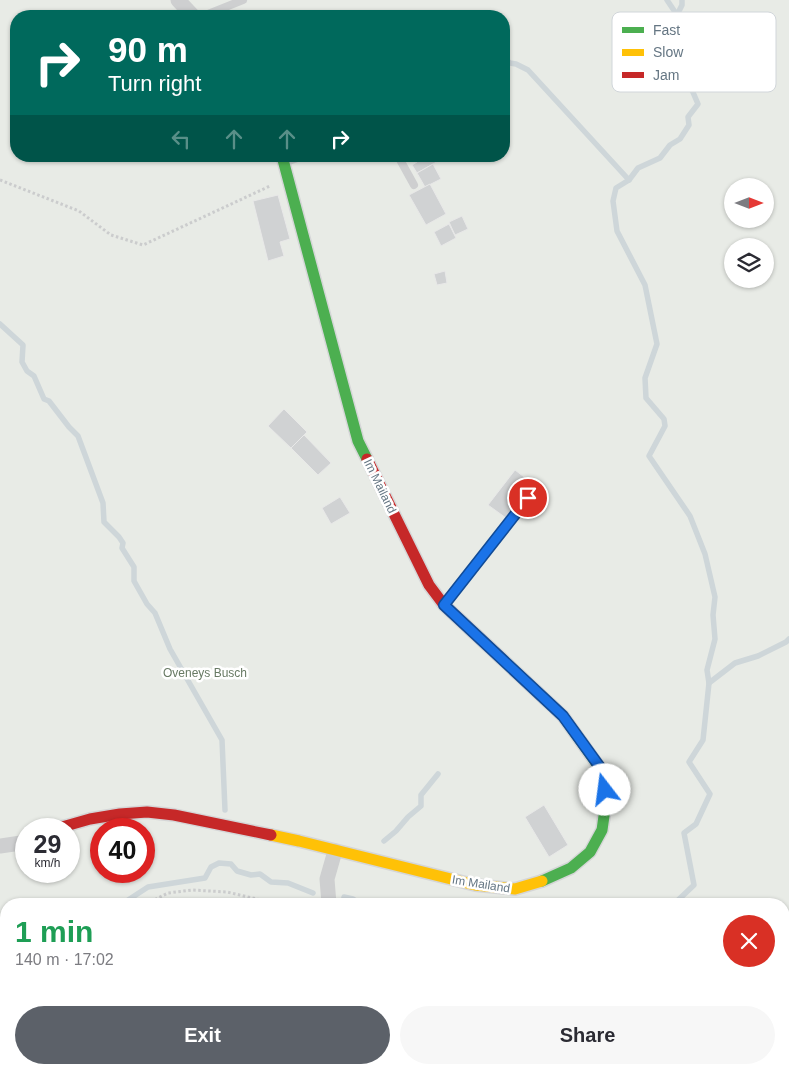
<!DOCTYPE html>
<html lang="en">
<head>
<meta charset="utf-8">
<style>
	:root { --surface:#fff; --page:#f7f7f7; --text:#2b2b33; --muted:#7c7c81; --accent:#5c6169 }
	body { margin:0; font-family:Arial,sans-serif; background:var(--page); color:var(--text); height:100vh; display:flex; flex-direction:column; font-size:19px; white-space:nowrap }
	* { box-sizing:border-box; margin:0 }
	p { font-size:16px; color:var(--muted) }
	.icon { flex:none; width:28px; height:28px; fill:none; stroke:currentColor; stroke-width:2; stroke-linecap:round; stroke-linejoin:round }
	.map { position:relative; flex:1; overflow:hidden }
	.panel { position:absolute; left:0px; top:898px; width:790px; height:176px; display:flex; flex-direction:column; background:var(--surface); border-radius:20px 20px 0 0; box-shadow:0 1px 4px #0004 }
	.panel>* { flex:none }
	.guide { position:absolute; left:10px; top:10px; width:500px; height:152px; border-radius:20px; box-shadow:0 1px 4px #0004; background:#00695c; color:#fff; overflow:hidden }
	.needle { width:32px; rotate:90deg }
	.fabs { position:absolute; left:724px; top:178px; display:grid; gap:10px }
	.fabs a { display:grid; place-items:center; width:50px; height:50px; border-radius:50%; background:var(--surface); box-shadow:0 1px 4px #0004; font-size:25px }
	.speed { position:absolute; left:15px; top:818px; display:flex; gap:10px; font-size:25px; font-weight:700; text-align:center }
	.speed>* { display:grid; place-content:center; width:65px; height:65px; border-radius:50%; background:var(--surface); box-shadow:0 1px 4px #0004; line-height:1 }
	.speed small { font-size:12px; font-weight:400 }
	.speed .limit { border:8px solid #d22; background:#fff; color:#111 }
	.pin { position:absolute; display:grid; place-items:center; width:42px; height:42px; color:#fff; margin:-21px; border:2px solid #fff; border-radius:50%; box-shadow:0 1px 5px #0007 }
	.me { position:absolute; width:55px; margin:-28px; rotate:345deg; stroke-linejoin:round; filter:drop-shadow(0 0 4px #0008) }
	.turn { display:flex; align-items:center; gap:18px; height:105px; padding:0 15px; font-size:22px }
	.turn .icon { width:65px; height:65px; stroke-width:2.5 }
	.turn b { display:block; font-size:35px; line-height:42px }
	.lanes { display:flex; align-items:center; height:48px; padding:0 15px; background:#0003; justify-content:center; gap:25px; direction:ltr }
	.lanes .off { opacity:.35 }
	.round { display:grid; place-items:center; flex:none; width:52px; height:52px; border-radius:26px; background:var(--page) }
	.head { display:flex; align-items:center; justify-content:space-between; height:85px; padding:0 15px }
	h1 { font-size:30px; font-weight:700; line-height:38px; color:#1e9e55 }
	.button { display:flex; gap:10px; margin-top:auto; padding:10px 15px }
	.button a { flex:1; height:58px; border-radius:30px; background:var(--accent); color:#fff; font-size:20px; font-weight:700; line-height:58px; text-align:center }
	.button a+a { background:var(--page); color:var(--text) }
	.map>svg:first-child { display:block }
	.green { fill:#e8ebe6; fill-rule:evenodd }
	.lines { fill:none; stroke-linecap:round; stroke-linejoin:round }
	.stream { stroke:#ced6d9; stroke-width:5.5 }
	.building { fill:#d0d2d3; stroke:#e8e8e8 }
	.fast-casing { stroke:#d5d6d7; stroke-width:14 }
	.slow-casing { stroke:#d5d6d7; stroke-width:14 }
	.jam-casing { stroke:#d5d6d7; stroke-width:14 }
	.path { stroke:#cbcccd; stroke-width:3; stroke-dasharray:2.5 2.5; stroke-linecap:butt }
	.lane { stroke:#cecfd0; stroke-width:8 }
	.street { stroke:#cecfd0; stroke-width:15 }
	.fast { stroke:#4caf50; stroke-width:11 }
	.slow { stroke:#ffc107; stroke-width:11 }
	.jam { stroke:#c62828; stroke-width:11 }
	.route-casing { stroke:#114b97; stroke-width:12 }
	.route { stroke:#1a73e8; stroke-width:9 }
	.labels { text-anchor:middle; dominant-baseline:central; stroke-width:5; stroke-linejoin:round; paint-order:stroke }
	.street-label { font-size:12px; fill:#657683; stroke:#fff }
	.park-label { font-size:12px; fill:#687a64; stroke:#fff }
	.key { fill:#fff; stroke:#d1d6da; stroke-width:1 }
	.key-label { font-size:14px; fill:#657683 }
</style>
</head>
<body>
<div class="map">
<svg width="789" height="1073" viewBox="0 0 789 1073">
	<rect width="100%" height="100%" fill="#f9f9f9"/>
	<!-- green -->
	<path class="green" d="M0,0H789V1073H0ZM16,16H504V156H16ZM732,186H765V219H732ZM732,246H765V279H732ZM26,829H69V871H26ZM101,829H144V871H101ZM6,904H784V1068H6Z"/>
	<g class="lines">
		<!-- stream -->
		<g class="stream">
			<polyline points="667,0 677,15 673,29 683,69 698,104 688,117 689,125 680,139 670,145 660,158 638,168 629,180 616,188 613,201 617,231 645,285 657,344 645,378 646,398 664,419 665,426 649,456 690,516 705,554 715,597 713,615 715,639 707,670 709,683 703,740 689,762 710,794 696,824 684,833 694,885 674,904"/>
			<polyline points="677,15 682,5 682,0"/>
			<polyline points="504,58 510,63 516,64 528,70 629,180"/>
			<polyline points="0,324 23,345 22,362 27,371 34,376 44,399 49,401 69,427 78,436 103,503 104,522 119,537 123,543 122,548 134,567 134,581 147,604 155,613 170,649 222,740 225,810"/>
			<polyline points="709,683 735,663 758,656 786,642 789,639"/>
			<polyline points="384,841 396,831 408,817 421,806 421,795 438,774"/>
			<polyline points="344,897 353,899 360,904"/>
			<polyline points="122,904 148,887 205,878 211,867 219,863 231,864 237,871 251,875 260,874 271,882 288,883 313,893"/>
			<path d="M0,1013C4,1009 2,1003 6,999"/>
		</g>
	</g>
	<!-- building -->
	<g class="building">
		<polygon points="414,156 447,156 417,173 412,165 417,162"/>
		<polygon points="433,164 441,179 425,187 417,173"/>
		<polygon points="430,184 446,214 426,225 409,195"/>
		<polygon points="278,195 290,239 280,242 284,256 268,261 253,201"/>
		<polygon points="462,216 468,229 455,235 449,222"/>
		<polygon points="449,224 456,238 441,246 434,232"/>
		<polygon points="445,271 447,283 437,285 434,274"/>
		<polygon points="284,409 307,432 291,448 268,426"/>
		<polygon points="304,435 331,463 318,475 291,448"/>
		<polygon points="515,470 532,483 506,518 488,505"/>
		<polygon points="340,497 350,513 331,524 322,508"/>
		<polygon points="544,805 568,845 549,857 525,817"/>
		<polygon points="567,1068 600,1068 590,1073 570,1073"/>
		<polygon points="618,1068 632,1068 634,1073 613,1073 612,1071"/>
	</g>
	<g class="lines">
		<defs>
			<g id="fast">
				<polyline points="282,156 358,441 367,459"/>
				<polyline points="501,658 563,716 602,771 605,778 606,802 602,830 590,852 571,868 542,881"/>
			</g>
			<polyline id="slow" points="271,835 299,841 475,885 515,889 542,881"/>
			<g id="jam">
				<polyline points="367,459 429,585 444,605 501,658"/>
				<polyline points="55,829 90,819 120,814 147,812 174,815 271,835"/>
			</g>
		</defs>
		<!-- fast casing -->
		<use href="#fast" class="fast-casing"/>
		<!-- slow casing -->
		<use href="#slow" class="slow-casing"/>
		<!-- jam casing -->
		<use href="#jam" class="jam-casing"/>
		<!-- path -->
		<g class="path">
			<polyline points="0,180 79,211 111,235 143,245 270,186"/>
			<polyline points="146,904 168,893 192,890 227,892 261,900 274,904"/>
			<polyline points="784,982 789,982"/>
			<polyline points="83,1068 83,1073"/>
		</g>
		<!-- lane -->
		<g class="lane">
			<polyline points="203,16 243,0"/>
			<polyline points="398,156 414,185"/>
			<polyline points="286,162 303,156"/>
			<polyline points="444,604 528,498"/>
		</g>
		<!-- street -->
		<g class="street">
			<polyline points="178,0 193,16"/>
			<polyline points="0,846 21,843 26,841"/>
			<polyline points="329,904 327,879 335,851"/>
			<polyline points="469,1068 476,1073"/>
		</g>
		<!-- fast -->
		<use href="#fast" class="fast"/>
		<!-- slow -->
		<use href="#slow" class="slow"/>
		<!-- jam -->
		<use href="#jam" class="jam"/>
	</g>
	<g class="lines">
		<defs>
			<polyline id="route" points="528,498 444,605 563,716 602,770 605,778 605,790"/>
		</defs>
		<!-- route casing -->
		<use href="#route" class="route-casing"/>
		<!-- route -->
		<use href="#route" class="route"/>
	</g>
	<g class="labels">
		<!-- street labels -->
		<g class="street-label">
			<text transform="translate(380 486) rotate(64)">Im Mailand</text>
			<text transform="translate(481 884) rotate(9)">Im Mailand</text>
		</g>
		<!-- park labels -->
		<g class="park-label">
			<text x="205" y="673">Oveneys Busch</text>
		</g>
	</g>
	<!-- legend -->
	<rect x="612" y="12" width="164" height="80" rx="8" class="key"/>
	<rect x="622" y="27" width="22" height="6" fill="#4caf50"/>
	<rect x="622" y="49" width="22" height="7" fill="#ffc107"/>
	<rect x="622" y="72" width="22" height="6" fill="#c62828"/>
	<g class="key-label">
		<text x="653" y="35">Fast</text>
		<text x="653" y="57">Slow</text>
		<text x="653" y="80">Jam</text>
	</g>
</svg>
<div class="fabs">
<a><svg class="needle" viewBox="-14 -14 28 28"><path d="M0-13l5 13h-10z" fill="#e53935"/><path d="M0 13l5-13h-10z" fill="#7c7c81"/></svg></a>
<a><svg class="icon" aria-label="layers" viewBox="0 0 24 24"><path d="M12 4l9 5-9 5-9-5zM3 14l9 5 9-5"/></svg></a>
</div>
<div class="speed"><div>29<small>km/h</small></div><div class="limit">40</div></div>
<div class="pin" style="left:528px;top:498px;background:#d93025"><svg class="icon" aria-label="arrive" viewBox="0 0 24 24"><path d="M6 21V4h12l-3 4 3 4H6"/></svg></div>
<svg class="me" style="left:605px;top:790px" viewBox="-20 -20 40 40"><circle r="19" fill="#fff"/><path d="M0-13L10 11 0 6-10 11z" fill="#1a73e8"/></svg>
<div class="guide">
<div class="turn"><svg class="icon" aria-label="right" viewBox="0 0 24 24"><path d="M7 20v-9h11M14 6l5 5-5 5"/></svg><div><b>90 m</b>Turn right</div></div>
<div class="lanes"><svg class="icon off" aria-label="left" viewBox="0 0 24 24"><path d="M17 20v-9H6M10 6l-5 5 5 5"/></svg><svg class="icon off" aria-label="ahead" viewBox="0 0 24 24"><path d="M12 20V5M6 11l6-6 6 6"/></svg><svg class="icon off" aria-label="ahead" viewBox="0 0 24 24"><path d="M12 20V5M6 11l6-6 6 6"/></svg><svg class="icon" aria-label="right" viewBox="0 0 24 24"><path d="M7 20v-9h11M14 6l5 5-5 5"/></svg></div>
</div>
<section class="panel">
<div class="head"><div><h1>1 min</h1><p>140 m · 17:02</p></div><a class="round" style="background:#d93025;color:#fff"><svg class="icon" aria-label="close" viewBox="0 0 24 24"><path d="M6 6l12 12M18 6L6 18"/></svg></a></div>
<div class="button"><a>Exit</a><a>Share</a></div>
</section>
</div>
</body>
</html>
